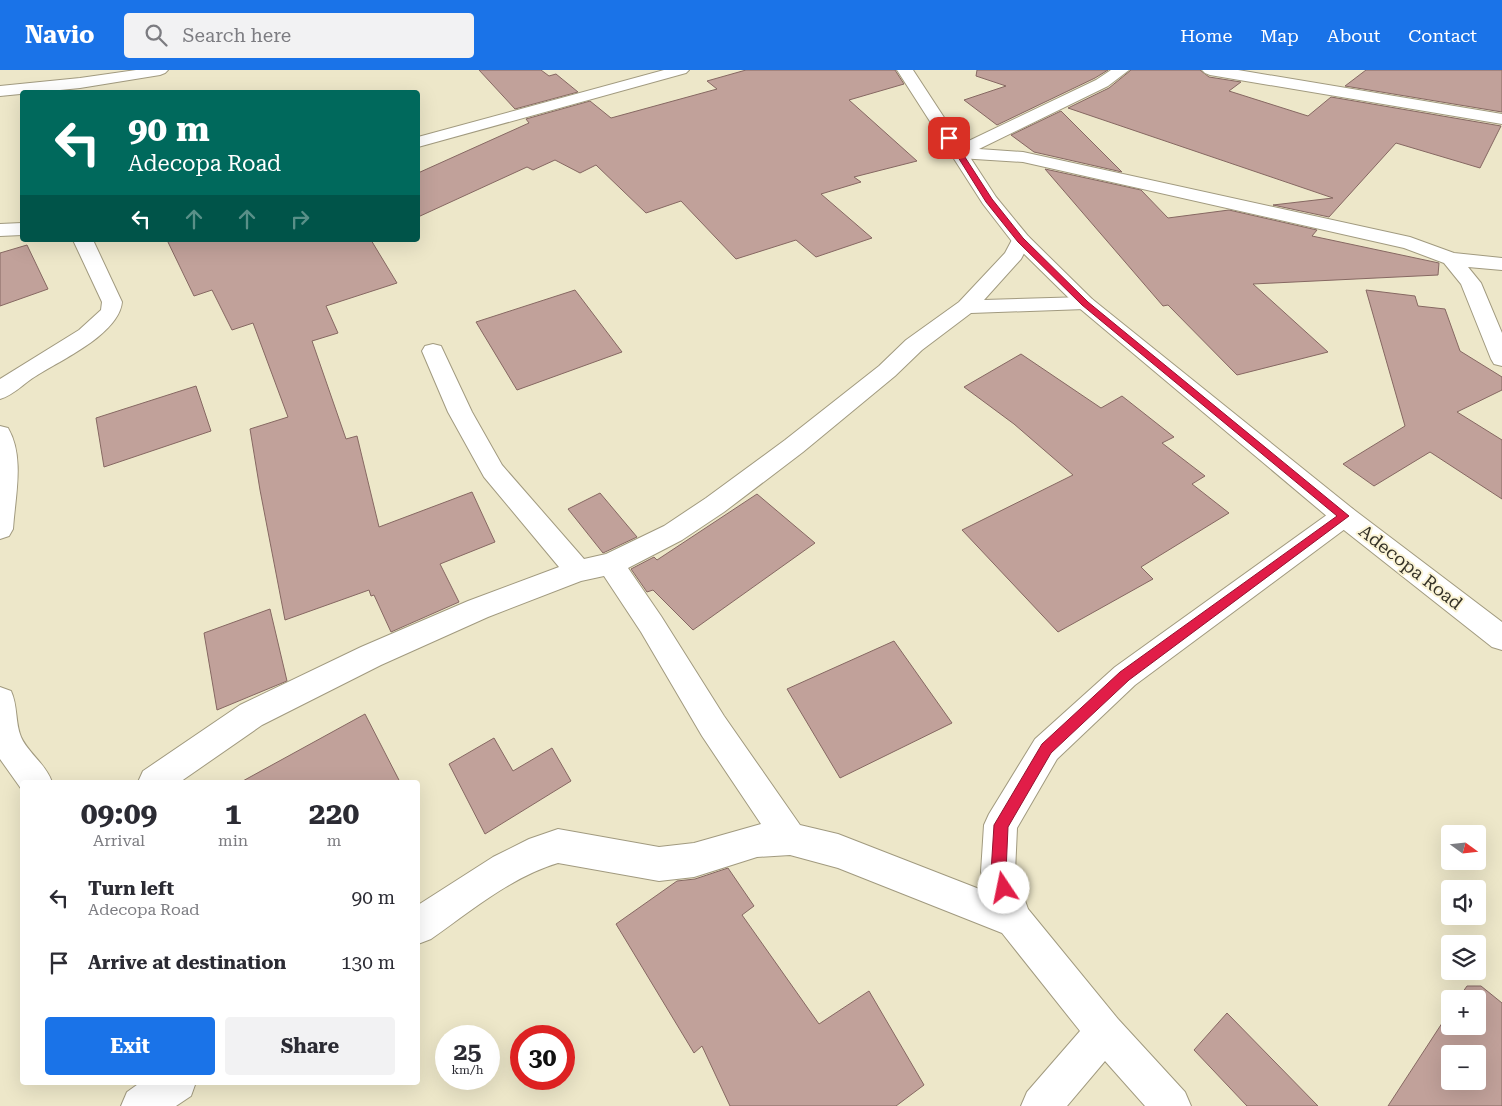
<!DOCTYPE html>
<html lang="en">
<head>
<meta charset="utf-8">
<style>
	:root { --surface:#fff; --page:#f2f2f3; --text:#2b2b33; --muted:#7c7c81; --accent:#1a73e8 }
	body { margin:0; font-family:"Roboto Serif",serif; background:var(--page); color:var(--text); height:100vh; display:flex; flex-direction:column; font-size:19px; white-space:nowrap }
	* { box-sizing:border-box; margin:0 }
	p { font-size:16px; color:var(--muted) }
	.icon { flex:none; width:28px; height:28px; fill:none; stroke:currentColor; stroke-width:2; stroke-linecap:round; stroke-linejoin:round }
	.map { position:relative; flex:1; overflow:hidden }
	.drawer { position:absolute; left:20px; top:710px; width:400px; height:305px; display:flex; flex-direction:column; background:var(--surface); border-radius:5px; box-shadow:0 5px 20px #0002 }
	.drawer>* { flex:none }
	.top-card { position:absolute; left:20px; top:20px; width:400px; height:152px; border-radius:5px; box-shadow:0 5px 20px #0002; background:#00695c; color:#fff; overflow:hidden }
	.needle { width:32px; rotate:105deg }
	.buttons { position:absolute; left:1441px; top:755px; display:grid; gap:10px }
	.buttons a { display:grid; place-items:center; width:45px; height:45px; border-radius:5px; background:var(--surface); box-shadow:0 5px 20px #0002; font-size:25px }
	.speed { position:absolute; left:435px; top:955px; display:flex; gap:10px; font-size:25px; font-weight:700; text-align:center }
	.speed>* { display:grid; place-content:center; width:65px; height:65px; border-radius:50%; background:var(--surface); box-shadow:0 5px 20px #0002; line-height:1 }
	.speed small { font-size:12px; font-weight:400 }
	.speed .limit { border:8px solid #d22; background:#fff; color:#111 }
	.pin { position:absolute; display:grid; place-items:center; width:42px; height:42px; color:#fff; margin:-21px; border-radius:10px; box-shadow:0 2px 8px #0006 }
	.me { position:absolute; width:55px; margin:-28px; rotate:349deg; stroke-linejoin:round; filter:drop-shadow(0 0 4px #0008) }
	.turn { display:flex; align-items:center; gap:18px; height:105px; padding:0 25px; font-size:22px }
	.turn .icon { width:65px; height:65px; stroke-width:2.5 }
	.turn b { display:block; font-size:35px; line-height:42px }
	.lanes { display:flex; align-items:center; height:48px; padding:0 25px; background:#0003; justify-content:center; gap:25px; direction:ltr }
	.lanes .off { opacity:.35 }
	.eta { display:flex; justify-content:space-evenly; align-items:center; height:85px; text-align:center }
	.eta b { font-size:30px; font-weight:700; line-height:35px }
	.action { display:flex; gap:10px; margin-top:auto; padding:10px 25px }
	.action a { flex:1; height:58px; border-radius:5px; background:var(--accent); color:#fff; font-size:20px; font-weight:700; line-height:58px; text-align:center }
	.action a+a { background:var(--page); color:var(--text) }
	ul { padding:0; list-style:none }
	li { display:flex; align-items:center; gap:15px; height:65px; padding:0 25px }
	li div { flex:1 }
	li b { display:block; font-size:19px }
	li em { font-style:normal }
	header { display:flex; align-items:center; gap:30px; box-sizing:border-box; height:70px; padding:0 25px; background:var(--accent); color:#fff }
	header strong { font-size:24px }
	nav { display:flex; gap:28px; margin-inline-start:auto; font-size:18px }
	.search { width:350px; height:45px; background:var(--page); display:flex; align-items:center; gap:12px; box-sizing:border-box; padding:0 18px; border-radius:5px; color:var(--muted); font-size:19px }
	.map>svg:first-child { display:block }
	.building { fill:#c1a19a; stroke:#866862; fill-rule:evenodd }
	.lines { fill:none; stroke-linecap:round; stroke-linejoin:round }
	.street-casing { stroke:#a19a7f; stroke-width:2 }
	.secondary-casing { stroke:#a19a7f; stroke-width:2 }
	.street { fill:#fff; fill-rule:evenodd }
	.secondary { fill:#fff; fill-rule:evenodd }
	.route { fill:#e11d48; stroke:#92132f }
	.labels { text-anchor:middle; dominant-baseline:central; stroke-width:4; stroke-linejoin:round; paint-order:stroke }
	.street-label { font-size:18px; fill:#363328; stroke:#fbf4d6 }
</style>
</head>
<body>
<header>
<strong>Navio</strong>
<div class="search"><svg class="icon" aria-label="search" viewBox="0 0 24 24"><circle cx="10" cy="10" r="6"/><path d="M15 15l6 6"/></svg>Search here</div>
<nav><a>Home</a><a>Map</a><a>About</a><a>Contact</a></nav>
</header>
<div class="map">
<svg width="1502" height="1036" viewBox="0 0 1502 1036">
	<rect width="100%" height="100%" fill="#ede7c9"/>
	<!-- building -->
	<g class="building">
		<polygon points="479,0 541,0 549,6 556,4 578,22 515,39"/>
		<polygon points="746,0 895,0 904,14 849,30 917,91 854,107 861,112 821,124 872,168 816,187 796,170 736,189 681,131 646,143 596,95 580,103 555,90 533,100 527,97 418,147 418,103 529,53 526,49 590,31 611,48 717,19 707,11"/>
		<polygon points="977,0 1108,0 1095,8 997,55 964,30 1006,16 976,6"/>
		<polygon points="1131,0 1200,0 1209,7 1241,12 1229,21 1308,46 1331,27 1501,56 1480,98 1396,73 1329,147 1273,135 1333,128 1068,38 1109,18"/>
		<polygon points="1366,0 1502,0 1502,42 1345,16"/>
		<polygon points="1061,41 1122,102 1034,82 1011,65"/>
		<polygon points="1045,99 1141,120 1168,148 1229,140 1317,160 1312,166 1439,193 1438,205 1253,214 1328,282 1237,305 1168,235 1163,236"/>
		<polygon points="167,170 371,170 397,213 326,236 338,263 312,271 346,369 357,366 379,457 472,422 495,472 440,494 459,532 391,562 374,525 371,526 369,520 285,550 260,420 250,359 288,347 253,253 232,260 212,220 194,226"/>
		<polygon points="27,175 48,219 0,236 0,183"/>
		<polygon points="575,220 622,282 517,320 476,252"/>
		<polygon points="1366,220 1415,226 1418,236 1445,239 1460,281 1502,307 1502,320 1457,342 1502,370 1502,429 1430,382 1374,416 1343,394 1405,356"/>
		<polygon points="1021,284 1101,338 1122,326 1174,367 1162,373 1205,406 1192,414 1229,443 1141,497 1153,509 1058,562 962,460 1073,405 1014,354 964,317"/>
		<polygon points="196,316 211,361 104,397 96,348"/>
		<polygon points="600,423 637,467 603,483 568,439"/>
		<polygon points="757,424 815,473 693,560 653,520 647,522 631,499 654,487 657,490"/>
		<polygon points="270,539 287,611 217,640 204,563"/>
		<polygon points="894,571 952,653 840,708 787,619"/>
		<polygon points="365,644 400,712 241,712"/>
		<polygon points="494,668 513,701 552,678 571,711 485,764 449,694"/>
		<polygon points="728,798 754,836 742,845 819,954 869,921 924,1015 896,1036 730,1036 702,976 694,983 616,854 677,811 695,809"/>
		<path d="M1467,916H1481L1502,933V1036H1388L1450,941V956H1478V929H1458ZM1450,984H1478V1011H1450Z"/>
		<polygon points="1227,943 1318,1036 1247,1036 1194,980"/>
	</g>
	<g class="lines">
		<defs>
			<g id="street">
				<polygon points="136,0 168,0 165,3 160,5 80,18 0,26 0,16 80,8"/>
				<polygon points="664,0 689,0 686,3 418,77 418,67"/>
				<polygon points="1111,0 1129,0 1108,16 979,79 1023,82 1410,167 1454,183 1502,188 1502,200 1468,197 1481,213 1502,263 1502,296 1494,294 1491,289 1461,214 1444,193 1404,178 1023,92 959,88 953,87 950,83 954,78 1096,10"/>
				<polygon points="1202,0 1238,0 1502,44 1502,54 1210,5 1205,3"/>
				<polygon points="22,153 22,165 0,166 0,154"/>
				<path d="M1021,164L1028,166L1031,170L1021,189L984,230L1085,227L1092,229L1095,233L1092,237L1085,239L971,243L922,280L895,306L803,382L724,442L682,470L628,498L661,546L724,646L800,755L838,764L987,822L981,802L984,755L989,744L1035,669L1115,597L1335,439L1344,436L1353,439L1357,446L1353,453L1135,615L1057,689L1017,758L1015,802L1028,839L1118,949L1185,1022L1191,1036H1145L1105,991L1067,1036H1021L1027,1022L1080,961L1002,863L838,798L790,785L757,787L694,807L659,811L558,793C511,807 471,841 431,869L418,874V835L493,787L529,769L558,759L659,777L694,773L761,754L702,666L641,562L604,506L581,511L488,547L381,595L262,655L180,712H138L143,701L240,635L361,577L468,531L559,497L484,407L448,342L422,281L425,276L433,274L441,276L472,342L502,395L584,489L606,484L664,456L706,428L785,370L879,296L906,270L959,232L1005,183L1014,166Z"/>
				<path d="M73,170H93L122,232C119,264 61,290 36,306C24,313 14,325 0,329V309L79,260L101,240L102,232Z"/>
				<path d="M0,356L8,358C25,387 15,427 13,459L9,466L0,469Z"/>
				<path d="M0,617L11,621C18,636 15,653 21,667C28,683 46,694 52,712H22V720L0,689Z"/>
				<polygon points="141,1012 196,1012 191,1026 176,1036 121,1036 127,1022"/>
			</g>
			<polygon id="secondary" points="897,0 913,0 996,127 1028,166 1092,229 1353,439 1502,552 1502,580 1492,577 1335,453 1078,237 1014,174 983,134"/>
		</defs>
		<!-- street casing -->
		<use href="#street" class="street-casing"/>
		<!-- secondary casing -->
		<use href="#secondary" class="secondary-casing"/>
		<!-- street -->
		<use href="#street" class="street"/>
		<!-- secondary -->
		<use href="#secondary" class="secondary"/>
	</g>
	<!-- route -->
	<polygon class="route" points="947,67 952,67 992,129 1023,168 1088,232 1349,446 1129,610 1051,683 1008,757 1006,802 1011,818 1009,823 1004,825 999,823 991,802 994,755 1042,674 1120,602 1337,446 1082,235 1018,172 986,132 946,68"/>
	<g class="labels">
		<!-- street labels -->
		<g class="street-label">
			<text transform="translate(1411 497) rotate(38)">Adecopa Road</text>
		</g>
	</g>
</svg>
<div class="buttons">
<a><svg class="needle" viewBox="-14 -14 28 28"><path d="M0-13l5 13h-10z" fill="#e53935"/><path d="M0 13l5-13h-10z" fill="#7c7c81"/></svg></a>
<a><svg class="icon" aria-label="sound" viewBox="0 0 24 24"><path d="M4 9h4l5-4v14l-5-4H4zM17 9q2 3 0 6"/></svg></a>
<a><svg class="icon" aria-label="layers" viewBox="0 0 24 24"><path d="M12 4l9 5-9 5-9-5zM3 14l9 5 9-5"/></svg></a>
<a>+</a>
<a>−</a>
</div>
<div class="speed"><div>25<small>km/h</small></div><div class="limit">30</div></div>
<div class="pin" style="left:949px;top:68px;background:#d93025"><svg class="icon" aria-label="arrive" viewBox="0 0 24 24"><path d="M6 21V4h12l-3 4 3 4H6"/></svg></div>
<svg class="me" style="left:1004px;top:818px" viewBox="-20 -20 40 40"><circle r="19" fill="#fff"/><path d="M0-13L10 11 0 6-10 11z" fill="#e11d48"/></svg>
<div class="top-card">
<div class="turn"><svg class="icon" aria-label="left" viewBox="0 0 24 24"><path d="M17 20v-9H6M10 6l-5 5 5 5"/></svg><div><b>90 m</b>Adecopa Road</div></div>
<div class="lanes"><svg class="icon" aria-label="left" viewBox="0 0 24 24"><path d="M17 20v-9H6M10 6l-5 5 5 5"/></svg><svg class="icon off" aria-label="ahead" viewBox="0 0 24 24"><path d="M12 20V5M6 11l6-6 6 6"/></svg><svg class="icon off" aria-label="ahead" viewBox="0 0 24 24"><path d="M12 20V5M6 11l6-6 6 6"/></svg><svg class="icon off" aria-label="right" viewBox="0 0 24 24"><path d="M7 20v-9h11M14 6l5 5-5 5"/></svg></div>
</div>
<section class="drawer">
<div class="eta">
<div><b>09:09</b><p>Arrival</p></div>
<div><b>1</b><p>min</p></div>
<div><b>220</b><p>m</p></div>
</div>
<ul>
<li><svg class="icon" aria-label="left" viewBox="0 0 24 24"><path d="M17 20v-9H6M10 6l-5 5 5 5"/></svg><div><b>Turn left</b><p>Adecopa Road</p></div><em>90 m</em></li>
<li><svg class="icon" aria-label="arrive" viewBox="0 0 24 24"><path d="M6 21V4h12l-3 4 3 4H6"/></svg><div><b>Arrive at destination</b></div><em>130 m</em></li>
</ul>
<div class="action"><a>Exit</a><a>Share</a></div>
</section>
</div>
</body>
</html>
